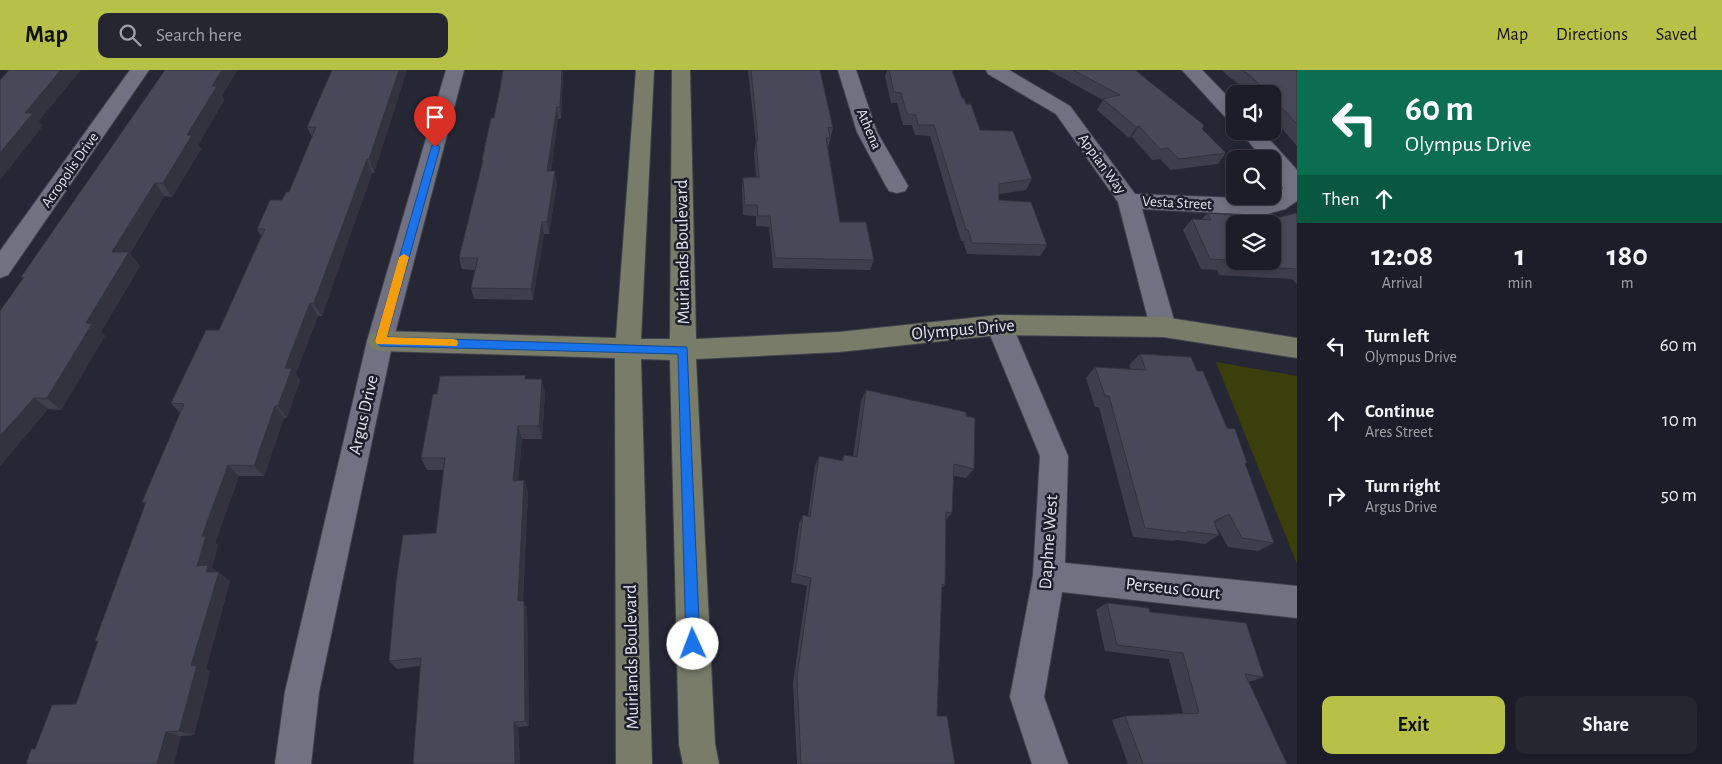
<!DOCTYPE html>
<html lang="en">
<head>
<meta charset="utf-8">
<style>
	:root { --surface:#1c1d28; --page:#252630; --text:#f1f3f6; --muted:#a0a2a8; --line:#3a3b45; --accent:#b7c148 }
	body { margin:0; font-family:"Alegreya Sans",sans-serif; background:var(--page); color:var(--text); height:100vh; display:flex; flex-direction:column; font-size:19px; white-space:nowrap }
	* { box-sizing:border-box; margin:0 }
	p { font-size:16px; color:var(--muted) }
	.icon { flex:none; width:28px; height:28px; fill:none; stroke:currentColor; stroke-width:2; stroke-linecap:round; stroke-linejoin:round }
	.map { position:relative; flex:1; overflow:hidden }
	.panel { display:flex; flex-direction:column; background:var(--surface); width:425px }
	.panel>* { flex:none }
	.top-card { background:#0b6e4f; color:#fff; overflow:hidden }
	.fabs { position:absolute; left:1226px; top:15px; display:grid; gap:10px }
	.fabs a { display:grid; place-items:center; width:55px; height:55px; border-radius:10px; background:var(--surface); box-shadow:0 2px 8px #0003,0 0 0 1px var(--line); font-size:25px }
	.pin { position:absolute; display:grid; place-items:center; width:42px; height:42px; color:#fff; margin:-51px -21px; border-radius:50% 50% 50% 0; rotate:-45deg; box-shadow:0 0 5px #0007 }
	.pin .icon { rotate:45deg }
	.me { position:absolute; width:55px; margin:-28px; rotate:358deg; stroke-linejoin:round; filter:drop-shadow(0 0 4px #0008) }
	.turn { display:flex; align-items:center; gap:18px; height:105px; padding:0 25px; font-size:22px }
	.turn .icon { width:65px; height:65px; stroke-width:2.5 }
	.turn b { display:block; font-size:35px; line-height:42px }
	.then { display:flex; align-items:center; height:48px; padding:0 25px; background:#0003; gap:10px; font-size:19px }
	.eta { display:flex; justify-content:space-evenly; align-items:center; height:85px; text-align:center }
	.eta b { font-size:30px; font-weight:600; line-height:35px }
	.primary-button { display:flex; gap:10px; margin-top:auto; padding:10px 25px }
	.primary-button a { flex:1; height:58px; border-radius:10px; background:var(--accent); color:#111; font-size:20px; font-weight:600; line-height:58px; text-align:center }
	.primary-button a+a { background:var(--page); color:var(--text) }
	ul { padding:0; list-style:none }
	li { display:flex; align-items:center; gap:15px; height:75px; padding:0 25px }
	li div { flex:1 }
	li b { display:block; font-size:19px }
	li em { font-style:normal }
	header { display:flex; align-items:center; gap:30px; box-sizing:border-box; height:70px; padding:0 25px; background:var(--accent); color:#111 }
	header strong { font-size:24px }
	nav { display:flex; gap:28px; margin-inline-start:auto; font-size:18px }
	.search { width:350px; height:45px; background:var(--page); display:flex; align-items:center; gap:12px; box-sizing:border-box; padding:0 18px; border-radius:10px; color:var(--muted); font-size:19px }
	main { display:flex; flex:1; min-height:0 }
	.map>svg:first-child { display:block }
	.green { fill:#3b3f0b }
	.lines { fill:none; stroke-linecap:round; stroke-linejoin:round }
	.street-casing { stroke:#42434e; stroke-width:2 }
	.secondary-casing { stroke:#42434e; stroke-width:2 }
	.street { fill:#707282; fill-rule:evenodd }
	.secondary { fill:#787c69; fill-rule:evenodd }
	.wall { fill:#3e3f4c }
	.shaded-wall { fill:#32333e }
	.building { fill:#484958; stroke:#32333e }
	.route { fill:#1a73e8; stroke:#114b97 }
	.slow { fill:#f59e0b }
	.labels { text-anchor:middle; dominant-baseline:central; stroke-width:5; stroke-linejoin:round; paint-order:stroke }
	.far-street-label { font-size:15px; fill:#e2e4ed; stroke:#1d1e2b }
	.street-label { font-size:18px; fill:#e2e4ed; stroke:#1d1e2b }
</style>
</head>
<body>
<header>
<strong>Map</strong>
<div class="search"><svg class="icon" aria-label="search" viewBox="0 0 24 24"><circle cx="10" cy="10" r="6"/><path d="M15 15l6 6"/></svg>Search here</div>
<nav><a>Map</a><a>Directions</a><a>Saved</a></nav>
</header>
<main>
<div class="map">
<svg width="1297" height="694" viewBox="0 0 1297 694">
	<rect width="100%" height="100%" fill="#262735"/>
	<!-- green -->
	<polygon class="green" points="1216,292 1297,306 1297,494"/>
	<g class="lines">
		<defs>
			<g id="street">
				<polygon points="130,0 149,0 8,205 0,208 0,181"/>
				<polygon points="446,0 464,0 393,271 319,622 311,694 275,694 285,622 367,271"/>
				<polygon points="838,0 856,0 877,62 908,116 905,121 897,123 889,121 886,116 857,62"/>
				<polygon points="986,0 1009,0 1070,36 1135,124 1264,129 1273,127 1283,119 1279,106 1272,99 1272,89 1263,89 1240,61 1262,61 1297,100 1297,131 1285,139 1264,145 1142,139 1176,257 1172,264 1163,267 1154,264 1150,257 1118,132 1056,44 988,4"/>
				<polygon points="1182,0 1202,0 1235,34 1235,52 1228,50"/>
				<polygon points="999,245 1008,248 1012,255 1068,386 1065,493 1297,516 1297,548 1062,522 1044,627 1068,694 1032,694 1010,627 1033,506 1040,386 986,255 990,248"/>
			</g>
			<polygon id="secondary" points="636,0 654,0 641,269 670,269 672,0 690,0 696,269 839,262 999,245 1163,247 1297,268 1297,288 1163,267 999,265 839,282 696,289 715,674 719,694 683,694 679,674 670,290 641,289 652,694 616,694 615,288 380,281 371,278 367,271 371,264 380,261 616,268"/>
		</defs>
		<!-- street casing -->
		<use href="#street" class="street-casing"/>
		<!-- secondary casing -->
		<use href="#secondary" class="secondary-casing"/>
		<!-- street -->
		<use href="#street" class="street"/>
		<!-- secondary -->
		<use href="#secondary" class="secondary"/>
	</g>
	<!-- wall -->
	<g class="wall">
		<polygon points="165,0 237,0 222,26 224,30 198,75 201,79 172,127 164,126 130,184 140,196 101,262 105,266 61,340 48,339 0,396 0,241 23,209 21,207"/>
		<polygon points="407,0 374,103 372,103 322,246 318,246 296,303 300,310 287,348 284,348 264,406 239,406 215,473 218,475 212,498 230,511 206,599 210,602 194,665 35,679 76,634 98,572 95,571 145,434 142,432 180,343 171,333 219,260 261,166 257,159 289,122 312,67 307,57"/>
		<polygon points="503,0 563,0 561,49 558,49 551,101 557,113 549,164 544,164 533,230 474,229 471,218 475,200 462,199 459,188 482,94 482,90 494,48 500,18"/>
		<polygon points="748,0 820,0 833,58 828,78 840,152 874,190 870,200 773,198 769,157 756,156 756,146 743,145 742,119 743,108 756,107 754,82 756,72"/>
		<polygon points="887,0 952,0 962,28 966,34 980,60 1032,109 1026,120 999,124 999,130 1047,175 1040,186 967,184 963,171 961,171 930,66 915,65 912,55 903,55 897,33 891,33 885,6"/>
		<polygon points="1048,0 1137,0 1137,1 1202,59 1226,83 1218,94 1171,100 1160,89 1152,90 1132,67 1129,68 1097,40 1103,30"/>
		<polygon points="1222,0 1297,0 1297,76 1272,47 1272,24 1250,24 1244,18 1228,6"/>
		<polygon points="1207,143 1235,191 1297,144 1297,214 1292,209 1219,205 1217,200 1201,199 1183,160 1192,149 1201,150"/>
		<polygon points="1140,284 1197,301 1247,393 1245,394 1274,473 1258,481 1228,477 1215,454 1219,465 1205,474 1176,470 1174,471 1133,467 1099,337 1095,337 1086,308 1095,297 1131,300 1129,295"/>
		<polygon points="525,305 526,309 545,322 542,369 522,369 518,410 524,410 528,422 523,531 527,539 529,656 518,657 520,694 413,694 420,596 397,599 389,591 436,463 444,400 427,400 421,388 437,324"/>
		<polygon points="866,320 966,346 974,399 966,408 954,406 952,443 946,450 945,515 942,518 937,646 955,694 797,694 793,613 807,516 791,512 799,454 803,445 808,446 815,396 819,386 841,391 844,385 853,387 861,331"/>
		<polygon points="1107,533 1150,542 1264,607 1249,612 1287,694 1128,694 1112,650 1125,646 1183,643 1169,589 1105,581 1096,540"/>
	</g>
	<!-- shaded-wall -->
	<g class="shaded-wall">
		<polygon points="61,0 81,0 39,51 43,56 0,110 0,83 25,43"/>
		<polygon points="222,0 237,0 222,26 224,30 198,75 201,79 172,127 163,113 212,16"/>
		<polygon points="399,0 407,0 374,103 369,89"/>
		<polygon points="562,0 563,0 561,49 560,37"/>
		<polygon points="557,37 558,49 549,113 547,101"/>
		<polygon points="1139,56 1132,67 1129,68 1136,57"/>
		<polygon points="367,89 372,103 322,246 314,233"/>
		<polygon points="555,101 557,113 549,164 547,152"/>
		<polygon points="155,113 164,126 130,184 140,196 101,262 105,266 61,340 47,328 86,253 112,182"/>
		<polygon points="542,152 544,164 533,230 531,219"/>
		<polygon points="310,233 318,246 296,303 300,310 287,348 278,336 285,298"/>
		<polygon points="542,309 545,322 542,369 539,356"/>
		<polygon points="34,328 48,339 0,396 0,366"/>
		<polygon points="275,336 284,348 264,406 254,396"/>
		<polygon points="518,356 522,369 517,422 513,411"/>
		<polygon points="228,395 239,406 215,473 218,475 212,498 230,511 206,599 210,602 194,665 179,661 191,596 197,496 202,466"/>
		<polygon points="524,410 528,422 522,540 518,531"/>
		<polygon points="1229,444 1215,453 1214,451"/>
		<polygon points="524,531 527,539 529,656 525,651"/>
		<polygon points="514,652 518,657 520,694 515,694"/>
		<polygon points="166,662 181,667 174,694 157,694"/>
	</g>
	<!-- building -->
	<g class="building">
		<polygon points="9,0 61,0 25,43 33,43 0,83 0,10"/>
		<polygon points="165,0 222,0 212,16 217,16 187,65 192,65 163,113 155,113 112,182 129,182 86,253 92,254 47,328 34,328 0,366 0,241 24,207 21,207"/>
		<polygon points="332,0 399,0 369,89 367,89 314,233 310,233 285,298 292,298 278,336 275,336 254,396 228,395 202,466 206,466 197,496 208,495 206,502 219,502 191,596 197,595 179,661 166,662 157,694 26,694 31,679 35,679 52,635 76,634 98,571 95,571 146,432 142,432 184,334 171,333 206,260 219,260 265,159 257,159 270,130 282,130 286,122 289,122 316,57 307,57"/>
		<polygon points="503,0 562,0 560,37 557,37 547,101 555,101 547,152 542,152 531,219 471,218 478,188 459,188 483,90 482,90 491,48 494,48 500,18"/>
		<polygon points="751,0 820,0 833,58 828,57 830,68 826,68 840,152 866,152 874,190 775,188 770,146 758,146 757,135 745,135 743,108 759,107 756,71 758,71"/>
		<polygon points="889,0 952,0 962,28 964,28 966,34 971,34 980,60 1013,61 1032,109 999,114 999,130 1031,132 1047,175 972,173 968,160 966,160 934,55 918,55 916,45 907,44 901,23 894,22"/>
		<polygon points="1073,0 1135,0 1204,55 1202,59 1226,83 1179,89 1168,78 1160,79 1139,56 1136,57 1103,29 1120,25"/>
		<polygon points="1242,0 1297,0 1297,54 1272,27 1272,24 1269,24 1252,7"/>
		<polygon points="1207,143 1241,145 1246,154 1235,154 1235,191 1272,191 1272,154 1253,154 1296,143 1297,144 1297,199 1229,195 1227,190 1210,189 1192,149 1211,150"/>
		<polygon points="1140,284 1191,287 1197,301 1203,301 1227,358 1235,359 1247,393 1245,393 1274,473 1242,468 1229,444 1214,451 1219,465 1187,461 1187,463 1145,458 1109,326 1105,326 1095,297 1146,300"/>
		<polygon points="525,305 525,309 542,309 539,356 518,356 513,411 524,410 518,531 524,531 525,651 514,652 515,694 413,694 421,588 389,591 396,512 403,465 436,463 445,388 421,388 433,324 437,324 440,306"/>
		<polygon points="866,320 966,342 966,346 975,348 974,399 954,394 952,443 946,442 945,515 942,514 937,646 947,646 955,694 801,694 797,607 811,508 795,504 803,445 810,447 819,386 843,391 844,385 857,387"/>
		<polygon points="1107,533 1149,538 1150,542 1246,553 1264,607 1245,604 1287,694 1143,694 1125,646 1199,643 1183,583 1117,575"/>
	</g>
	<!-- route -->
	<polygon class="route" points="432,75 438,75 440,77 387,267 687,277 700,574 698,579 693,581 688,579 686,574 678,284 380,276 375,271"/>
	<!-- slow -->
	<polygon class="slow" points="404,184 409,187 387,267 453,269 457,270 458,273 457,276 377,274 375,271 399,187"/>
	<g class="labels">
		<!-- far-street labels -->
		<g class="far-street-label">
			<text transform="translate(869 59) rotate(67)">Athena</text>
			<text transform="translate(1102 94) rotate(54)">Appian Way</text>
			<text transform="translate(70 100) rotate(-55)">Acropolis Drive</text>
			<text transform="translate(1177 133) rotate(3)">Vesta Street</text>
		</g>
		<!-- street labels -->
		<g class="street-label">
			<text transform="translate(683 182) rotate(-91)">Muirlands Boulevard</text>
			<text transform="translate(963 260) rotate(-5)">Olympus Drive</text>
			<text transform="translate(364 345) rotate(-77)">Argus Drive</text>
			<text transform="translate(1049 472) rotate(-86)">Daphne West</text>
			<text transform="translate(1173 519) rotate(6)">Perseus Court</text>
			<text transform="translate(632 587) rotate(-91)">Muirlands Boulevard</text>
		</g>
	</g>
</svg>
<div class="fabs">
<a><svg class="icon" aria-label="sound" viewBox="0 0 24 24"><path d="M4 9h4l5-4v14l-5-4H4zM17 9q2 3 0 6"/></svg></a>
<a><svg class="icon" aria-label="search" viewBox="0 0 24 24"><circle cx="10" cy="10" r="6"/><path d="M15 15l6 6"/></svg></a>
<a><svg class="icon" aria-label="layers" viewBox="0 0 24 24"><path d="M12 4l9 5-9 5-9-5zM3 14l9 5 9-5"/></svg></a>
</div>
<div class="pin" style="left:435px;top:77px;background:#d93025"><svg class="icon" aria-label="arrive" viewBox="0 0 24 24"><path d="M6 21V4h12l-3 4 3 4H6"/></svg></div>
<svg class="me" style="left:693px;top:574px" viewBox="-20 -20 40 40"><circle r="19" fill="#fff"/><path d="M0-13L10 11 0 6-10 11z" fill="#1a73e8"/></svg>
</div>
<section class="panel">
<div class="top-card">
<div class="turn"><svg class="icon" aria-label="left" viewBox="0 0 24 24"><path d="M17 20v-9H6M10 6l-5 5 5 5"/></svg><div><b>60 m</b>Olympus Drive</div></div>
<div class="then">Then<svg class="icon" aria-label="ahead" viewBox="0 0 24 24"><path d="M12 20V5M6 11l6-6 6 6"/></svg></div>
</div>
<div class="eta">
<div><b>12:08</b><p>Arrival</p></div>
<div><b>1</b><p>min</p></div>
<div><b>180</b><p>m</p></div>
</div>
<ul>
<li><svg class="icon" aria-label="left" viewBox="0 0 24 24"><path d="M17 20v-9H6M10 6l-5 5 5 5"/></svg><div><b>Turn left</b><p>Olympus Drive</p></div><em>60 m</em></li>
<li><svg class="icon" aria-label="ahead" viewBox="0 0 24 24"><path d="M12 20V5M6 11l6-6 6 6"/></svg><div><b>Continue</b><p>Ares Street</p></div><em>10 m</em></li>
<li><svg class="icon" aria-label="right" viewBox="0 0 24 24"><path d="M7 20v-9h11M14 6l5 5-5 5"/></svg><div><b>Turn right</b><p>Argus Drive</p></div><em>50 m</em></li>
</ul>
<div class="primary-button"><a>Exit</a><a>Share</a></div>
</section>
</main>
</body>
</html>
